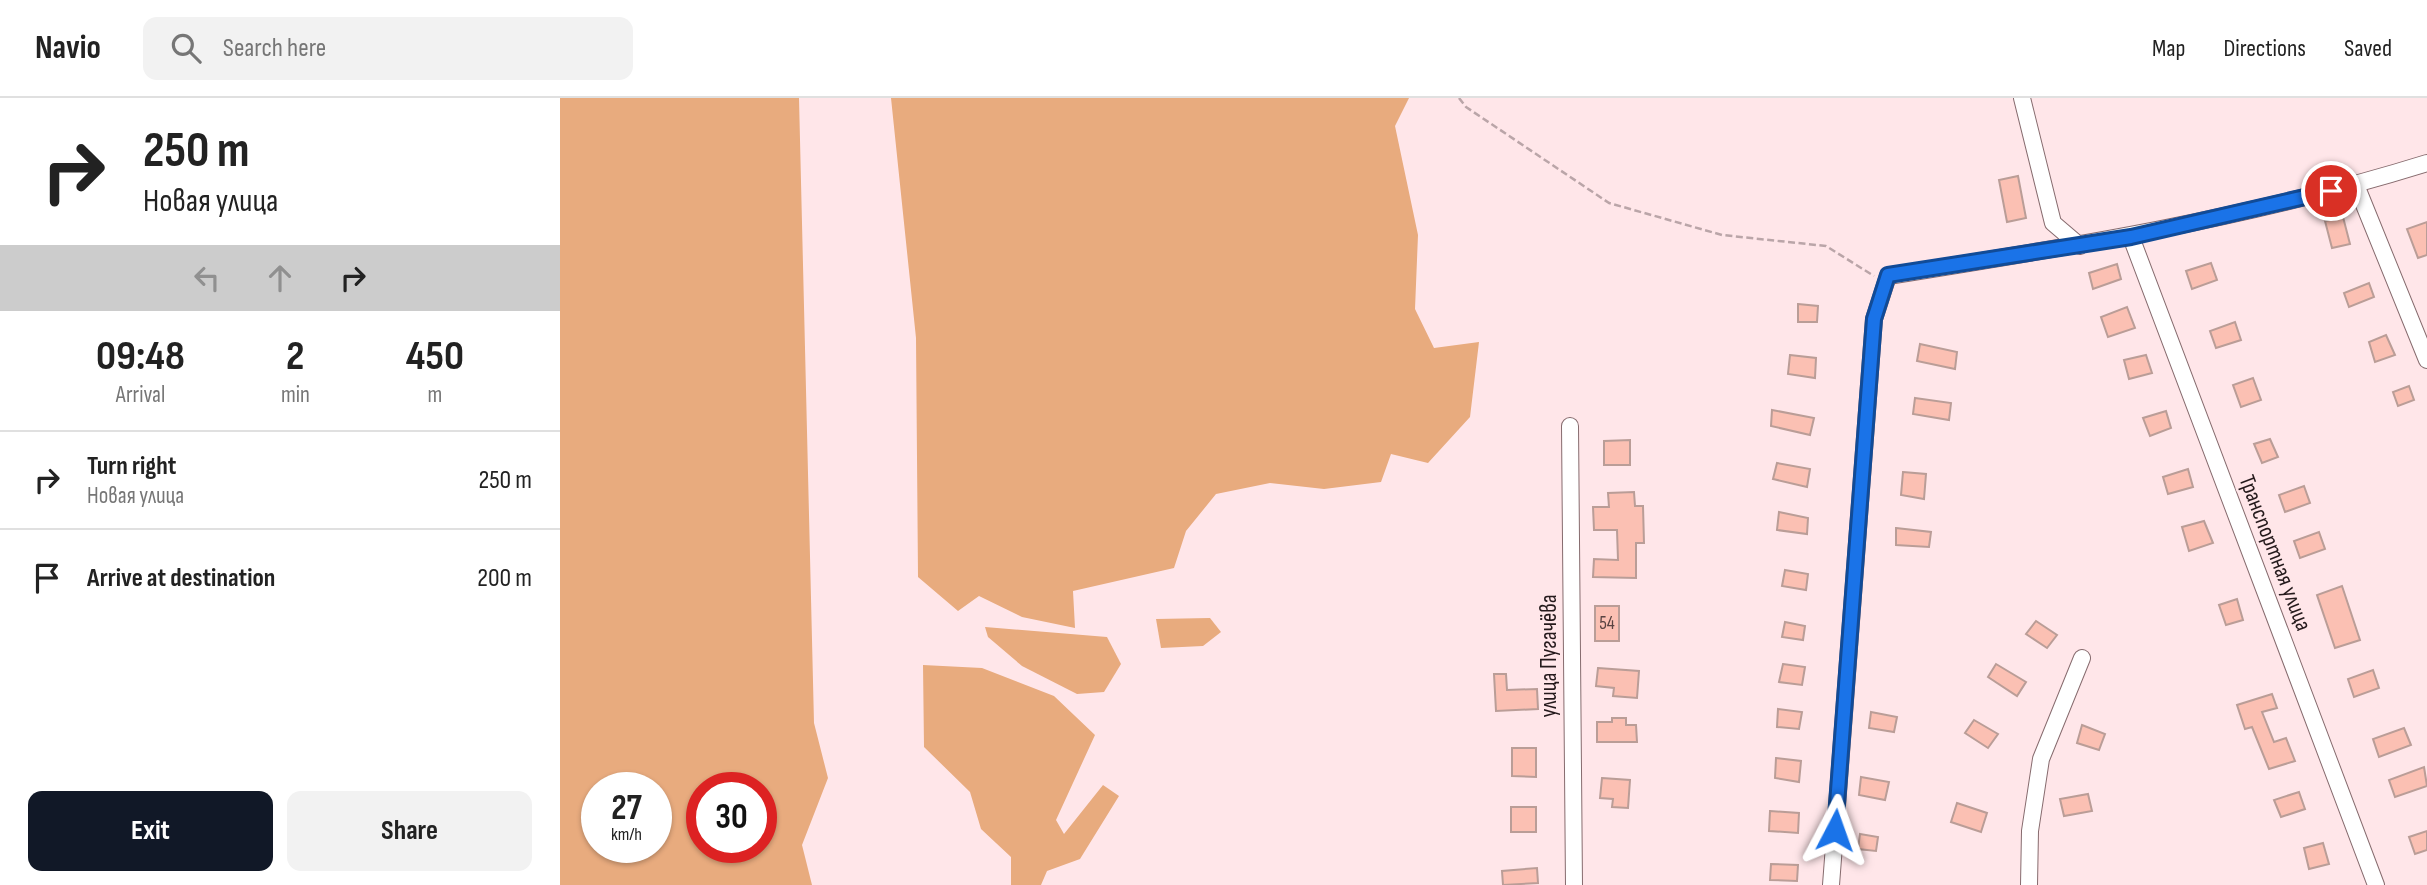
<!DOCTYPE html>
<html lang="en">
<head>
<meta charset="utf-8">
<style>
	:root { --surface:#fff; --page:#f2f2f2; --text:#222; --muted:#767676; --line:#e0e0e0; --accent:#111827 }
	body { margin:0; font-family:"Sofia Sans Condensed",sans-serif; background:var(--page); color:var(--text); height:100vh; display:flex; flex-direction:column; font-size:26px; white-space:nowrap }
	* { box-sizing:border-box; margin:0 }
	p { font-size:23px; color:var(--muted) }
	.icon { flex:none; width:38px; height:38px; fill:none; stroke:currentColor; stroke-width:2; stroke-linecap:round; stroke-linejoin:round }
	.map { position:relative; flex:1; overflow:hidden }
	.panel { display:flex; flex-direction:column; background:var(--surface); width:560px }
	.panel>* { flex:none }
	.top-card { background:#fff; color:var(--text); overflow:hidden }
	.speed { position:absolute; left:21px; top:674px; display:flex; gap:14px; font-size:35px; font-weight:700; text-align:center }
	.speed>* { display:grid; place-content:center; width:91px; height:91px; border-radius:50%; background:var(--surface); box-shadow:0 2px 5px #0004; line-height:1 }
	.speed small { font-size:18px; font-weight:400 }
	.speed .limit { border:10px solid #d22; background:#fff; color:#111 }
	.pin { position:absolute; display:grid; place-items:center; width:60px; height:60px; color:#fff; margin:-30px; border:4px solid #fff; border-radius:50%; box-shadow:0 2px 7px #0007 }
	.me { position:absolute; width:77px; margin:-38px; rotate:4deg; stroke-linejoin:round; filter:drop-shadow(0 0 5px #0008) }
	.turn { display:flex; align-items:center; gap:24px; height:147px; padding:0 28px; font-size:32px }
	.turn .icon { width:91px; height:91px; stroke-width:2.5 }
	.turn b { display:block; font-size:49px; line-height:60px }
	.lanes { display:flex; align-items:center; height:66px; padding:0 28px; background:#0003; justify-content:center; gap:35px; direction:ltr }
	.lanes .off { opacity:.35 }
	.eta { display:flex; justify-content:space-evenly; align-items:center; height:119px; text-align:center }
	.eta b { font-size:42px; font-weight:700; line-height:49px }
	.cta { display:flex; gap:14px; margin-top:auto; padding:14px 28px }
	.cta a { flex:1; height:80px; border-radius:14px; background:var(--accent); color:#fff; font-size:28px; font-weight:700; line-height:80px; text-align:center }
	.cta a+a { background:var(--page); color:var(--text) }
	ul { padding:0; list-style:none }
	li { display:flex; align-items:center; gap:21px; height:98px; padding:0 28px; border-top:2px solid var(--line) }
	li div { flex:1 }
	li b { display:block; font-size:26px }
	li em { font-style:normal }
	header { display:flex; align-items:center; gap:42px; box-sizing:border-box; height:98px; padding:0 35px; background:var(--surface); border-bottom:2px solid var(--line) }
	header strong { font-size:33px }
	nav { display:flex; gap:38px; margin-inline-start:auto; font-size:24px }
	.search { width:490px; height:63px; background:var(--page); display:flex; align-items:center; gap:18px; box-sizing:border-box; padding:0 24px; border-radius:14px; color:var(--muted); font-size:26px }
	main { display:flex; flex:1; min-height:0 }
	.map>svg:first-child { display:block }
	.green { fill:#e8ab7e; fill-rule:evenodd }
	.building { fill:#fbc0b3; stroke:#ba9d97; stroke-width:2 }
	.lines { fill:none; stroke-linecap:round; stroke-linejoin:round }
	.minor-casing { stroke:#866b6e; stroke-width:18 }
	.path { stroke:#baa5a8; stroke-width:2.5; stroke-dasharray:7 3.5; stroke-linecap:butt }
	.minor { stroke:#fff; stroke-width:16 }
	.route-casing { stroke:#114b97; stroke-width:18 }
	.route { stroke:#1a73e8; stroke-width:12 }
	.labels { text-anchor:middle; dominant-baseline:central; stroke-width:5; stroke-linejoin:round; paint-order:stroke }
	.number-label { font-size:19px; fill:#5a4442 }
	.street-label { font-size:23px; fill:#251a1c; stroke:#ffe6e9 }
</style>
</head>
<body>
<header>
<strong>Navio</strong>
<div class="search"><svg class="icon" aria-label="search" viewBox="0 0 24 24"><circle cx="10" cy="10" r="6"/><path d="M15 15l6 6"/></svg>Search here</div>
<nav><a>Map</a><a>Directions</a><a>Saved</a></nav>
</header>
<main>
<section class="panel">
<div class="top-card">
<div class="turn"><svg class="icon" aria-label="right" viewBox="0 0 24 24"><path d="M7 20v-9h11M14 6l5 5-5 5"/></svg><div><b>250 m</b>Новая улица</div></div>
<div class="lanes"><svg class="icon off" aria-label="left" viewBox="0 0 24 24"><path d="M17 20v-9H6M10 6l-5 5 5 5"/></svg><svg class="icon off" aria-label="ahead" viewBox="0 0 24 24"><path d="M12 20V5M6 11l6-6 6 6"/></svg><svg class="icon" aria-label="right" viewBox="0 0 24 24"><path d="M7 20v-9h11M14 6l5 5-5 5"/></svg></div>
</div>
<div class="eta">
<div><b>09:48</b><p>Arrival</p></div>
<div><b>2</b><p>min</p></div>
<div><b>450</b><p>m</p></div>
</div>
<ul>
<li><svg class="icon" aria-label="right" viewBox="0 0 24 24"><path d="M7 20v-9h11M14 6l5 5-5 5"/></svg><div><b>Turn right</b><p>Новая улица</p></div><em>250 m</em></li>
<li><svg class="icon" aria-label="arrive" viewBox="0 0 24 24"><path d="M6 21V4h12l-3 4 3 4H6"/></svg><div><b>Arrive at destination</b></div><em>200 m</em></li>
</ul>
<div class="cta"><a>Exit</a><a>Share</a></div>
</section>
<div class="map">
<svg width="1867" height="787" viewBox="0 0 1867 787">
	<rect width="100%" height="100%" fill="#ffe6e9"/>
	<!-- green -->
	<g class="green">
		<path d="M0,0H239L254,625L268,680L242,747L252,787H0ZM37,690H96V749H37ZM142,690H201V749H142Z"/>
		<polygon points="331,0 849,0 835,28 858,137 855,211 874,250 919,244 910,319 868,365 831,356 821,384 764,391 710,385 656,396 626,433 614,470 513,493 515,530 462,519 419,498 398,513 358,479 356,240"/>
		<polygon points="650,520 661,534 643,548 601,550 596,521"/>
		<polygon points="425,529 547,539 561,566 544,594 517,596 462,568 428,539"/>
		<polygon points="363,567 422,570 494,598 535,637 496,722 504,736 543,687 559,698 520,761 487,773 481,787 451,787 451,759 421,731 410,694 364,649"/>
	</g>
	<!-- building -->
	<g class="building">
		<polygon points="1458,78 1466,120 1447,124 1439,82"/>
		<polygon points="1783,119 1790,146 1772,150 1765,123"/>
		<polygon points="1867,124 1867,157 1858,160 1847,131"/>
		<polygon points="1651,165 1657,182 1632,191 1626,173"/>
		<polygon points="1557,166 1561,181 1533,191 1529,175"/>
		<polygon points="1809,185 1814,199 1789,209 1784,195"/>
		<polygon points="1238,206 1258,208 1257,224 1238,224"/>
		<polygon points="1567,209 1575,230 1548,239 1541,219"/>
		<polygon points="1675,224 1681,242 1656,250 1650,233"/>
		<polygon points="1826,237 1835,257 1815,264 1809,244"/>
		<polygon points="1360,246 1397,254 1395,271 1357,263"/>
		<polygon points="1230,257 1256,260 1255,280 1228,276"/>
		<polygon points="1586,257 1592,275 1569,281 1564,262"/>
		<polygon points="1693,280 1701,302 1681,309 1673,287"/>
		<polygon points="1849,288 1854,302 1838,308 1833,294"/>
		<polygon points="1355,300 1391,305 1389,322 1353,316"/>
		<polygon points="1212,312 1254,320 1250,337 1211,328"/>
		<polygon points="1606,313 1611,330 1590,338 1583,320"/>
		<polygon points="1710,341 1718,359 1702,365 1694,346"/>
		<polygon points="1070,342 1070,367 1044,367 1044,343"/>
		<polygon points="1217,365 1250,371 1247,389 1213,381"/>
		<polygon points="1628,371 1633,389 1608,396 1603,379"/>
		<polygon points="1343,374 1366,376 1364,401 1341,397"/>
		<polygon points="1744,388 1750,405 1725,414 1719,397"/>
		<polygon points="1074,394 1075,408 1083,408 1084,445 1076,445 1076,480 1033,479 1034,461 1058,462 1057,432 1034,432 1033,409 1049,409 1048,395"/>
		<polygon points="1219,414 1248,420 1247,436 1217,432"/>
		<polygon points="1644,423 1653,445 1629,453 1622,429"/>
		<polygon points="1336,430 1371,434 1369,449 1336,447"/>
		<polygon points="1759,434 1765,451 1740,460 1734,443"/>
		<polygon points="1225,472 1248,476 1246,492 1222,488"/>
		<polygon points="1782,488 1800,542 1775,550 1757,497"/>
		<polygon points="1677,501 1683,522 1666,527 1659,507"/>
		<rect x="1035" y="508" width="24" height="35"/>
		<polygon points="1476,523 1497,537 1487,550 1466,536"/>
		<polygon points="1225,524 1245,528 1243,542 1222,539"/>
		<polygon points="1223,566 1245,569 1242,587 1219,584"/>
		<polygon points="1436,566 1466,584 1457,598 1428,579"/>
		<polygon points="1038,570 1079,573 1077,600 1053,598 1054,590 1036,588"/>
		<polygon points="1813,572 1819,590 1794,599 1788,581"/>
		<polygon points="934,576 946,576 947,592 977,591 978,611 936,613"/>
		<polygon points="1712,596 1717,610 1702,614 1714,644 1726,640 1735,663 1709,671 1692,629 1685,631 1677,607"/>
		<polygon points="1218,611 1242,614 1239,631 1217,629"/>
		<polygon points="1311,614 1337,619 1334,634 1309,630"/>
		<polygon points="1052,620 1066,620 1066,627 1076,627 1077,644 1037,644 1037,624 1052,624"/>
		<polygon points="1414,622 1438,636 1428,650 1405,635"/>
		<polygon points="1522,627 1545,636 1539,652 1517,645"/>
		<polygon points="1844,630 1851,647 1819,659 1813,641"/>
		<polygon points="952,650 976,650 976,679 952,678"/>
		<polygon points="1216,660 1241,663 1239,684 1215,680"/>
		<polygon points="1864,669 1867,688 1835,699 1829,682"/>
		<polygon points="1301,679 1329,684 1325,702 1299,697"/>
		<polygon points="1042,680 1070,682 1068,710 1052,709 1053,701 1040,700"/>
		<polygon points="1739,694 1745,711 1721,719 1714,702"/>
		<polygon points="1528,696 1532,713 1504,718 1500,701"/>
		<polygon points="1397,705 1427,715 1421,734 1391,724"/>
		<rect x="951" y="709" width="25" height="25"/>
		<polygon points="1210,713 1239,715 1238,735 1209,733"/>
		<polygon points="1867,733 1867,752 1855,756 1849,739"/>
		<polygon points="1300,736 1318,739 1316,753 1298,751"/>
		<polygon points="1763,745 1769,766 1749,771 1744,750"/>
		<polygon points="1211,766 1238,767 1237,783 1210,782"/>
		<polygon points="977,770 978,785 943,787 942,773"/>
	</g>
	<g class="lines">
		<defs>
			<g id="minor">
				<polyline points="1462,0 1493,125 1520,148"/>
				<polyline points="1796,87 1867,262"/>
				<polyline points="1571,139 1816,787"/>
				<polyline points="1010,328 1014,787"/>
				<path d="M1271,787L1314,221L1328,178C1510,149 1691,120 1867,65"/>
				<polyline points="1469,787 1470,733 1481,661 1522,560"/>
			</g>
		</defs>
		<!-- minor casing -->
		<use href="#minor" class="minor-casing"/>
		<!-- path -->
		<polyline class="path" points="899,0 906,9 1049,105 1162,137 1266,148 1314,178"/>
		<!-- minor -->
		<use href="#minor" class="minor"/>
	</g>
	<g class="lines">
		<defs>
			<polyline id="route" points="1275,732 1314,221 1328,177 1571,139 1771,93"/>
		</defs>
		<!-- route casing -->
		<use href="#route" class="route-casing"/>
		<!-- route -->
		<use href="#route" class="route"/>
	</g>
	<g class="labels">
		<!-- number labels -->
		<g class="number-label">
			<text x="1047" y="525">54</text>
		</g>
		<!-- street labels -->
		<g class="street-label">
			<text transform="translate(1715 455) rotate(69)">Транспортная улица</text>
			<text transform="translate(989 558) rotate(-90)">улица Пугачёва</text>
		</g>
	</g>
</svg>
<div class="speed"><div>27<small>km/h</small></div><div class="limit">30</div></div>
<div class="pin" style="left:1771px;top:93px;background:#d93025"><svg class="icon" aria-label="arrive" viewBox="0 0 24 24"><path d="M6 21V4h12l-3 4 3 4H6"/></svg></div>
<svg class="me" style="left:1275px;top:732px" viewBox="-20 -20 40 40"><path d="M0-17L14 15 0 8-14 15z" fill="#1a73e8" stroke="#fff" stroke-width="4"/></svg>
</div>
</main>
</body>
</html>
